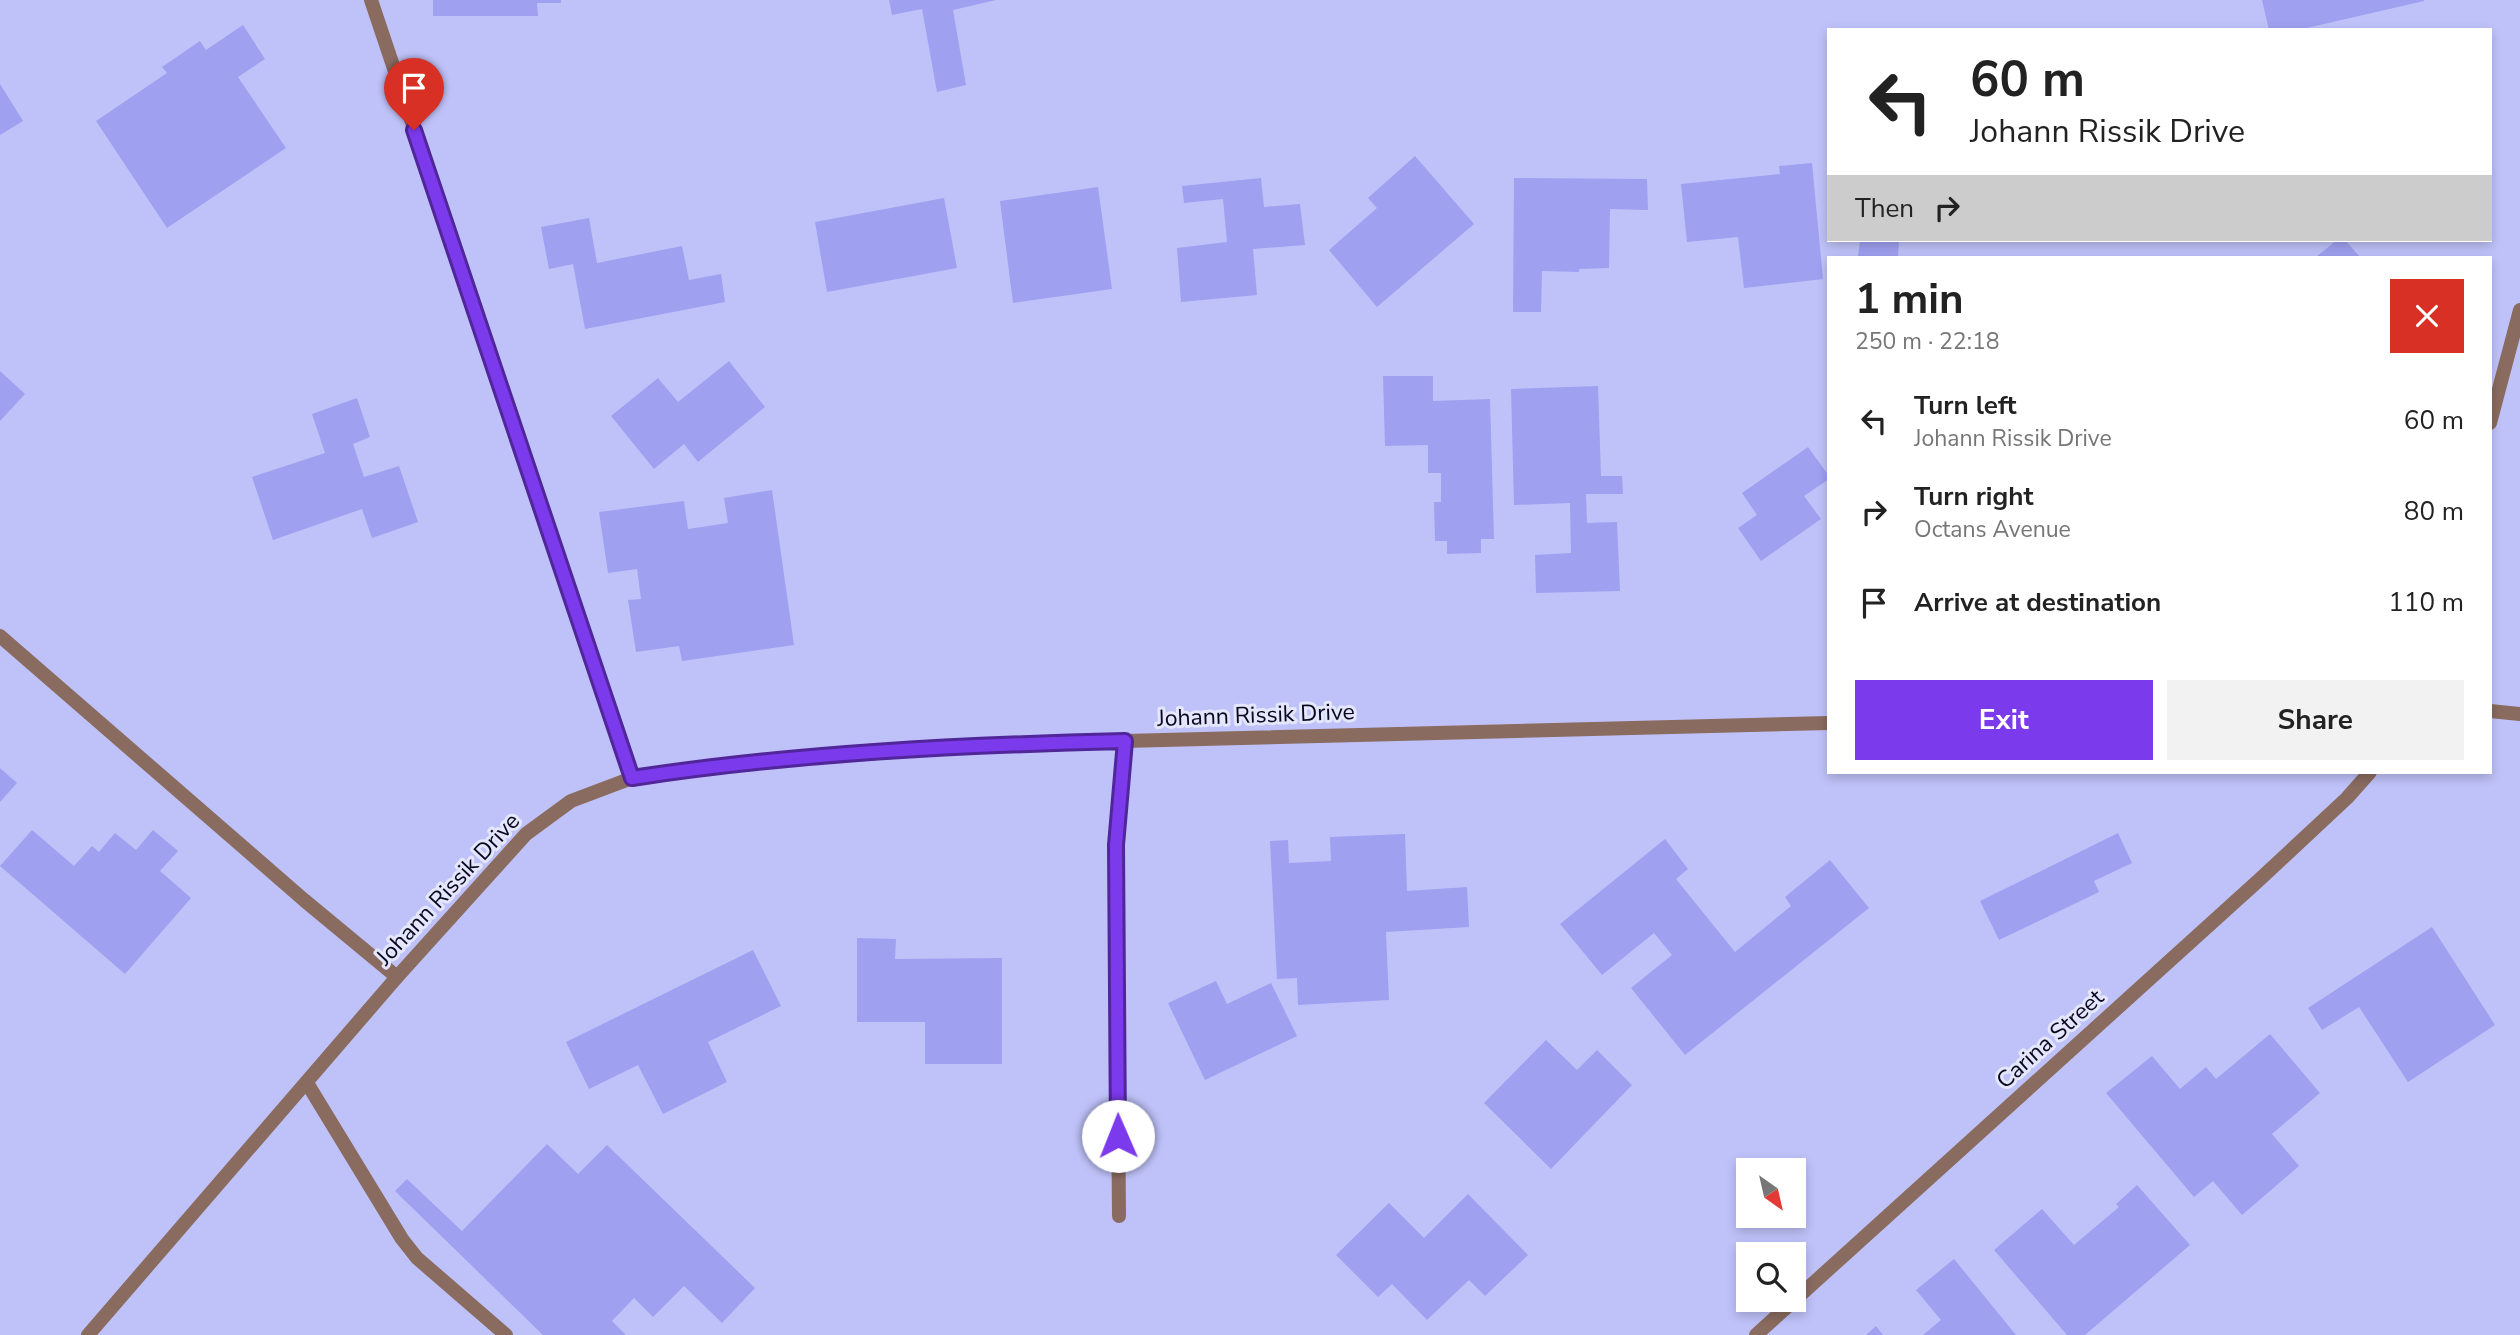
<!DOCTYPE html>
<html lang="en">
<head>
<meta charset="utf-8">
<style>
	:root { --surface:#fff; --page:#f2f2f2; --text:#222; --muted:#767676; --accent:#7c3aed }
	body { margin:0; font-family:"Nunito Sans",sans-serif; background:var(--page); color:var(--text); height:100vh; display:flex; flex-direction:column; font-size:26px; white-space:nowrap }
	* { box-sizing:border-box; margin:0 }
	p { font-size:23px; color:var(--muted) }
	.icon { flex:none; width:38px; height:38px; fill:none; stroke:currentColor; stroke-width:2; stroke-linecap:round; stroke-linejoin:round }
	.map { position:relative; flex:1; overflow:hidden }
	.sheet { position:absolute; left:1827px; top:256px; width:665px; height:518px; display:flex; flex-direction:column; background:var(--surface); border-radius:0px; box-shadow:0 4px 10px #0003 }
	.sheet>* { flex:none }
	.guide { position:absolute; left:1827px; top:28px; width:665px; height:214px; border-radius:0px; box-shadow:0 4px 10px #0003; background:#fff; color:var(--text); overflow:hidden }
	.needle { width:46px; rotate:146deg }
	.buttons { position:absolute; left:1736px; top:1158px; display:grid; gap:14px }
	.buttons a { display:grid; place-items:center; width:70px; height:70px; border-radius:0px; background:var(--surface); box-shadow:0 4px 10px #0003; font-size:35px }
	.pin { position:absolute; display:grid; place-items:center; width:60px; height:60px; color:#fff; margin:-72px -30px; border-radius:50% 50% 50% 0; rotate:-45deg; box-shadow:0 0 7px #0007 }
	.pin .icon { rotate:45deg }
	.me { position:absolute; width:77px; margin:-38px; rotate:359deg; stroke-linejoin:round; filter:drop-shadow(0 0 5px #0008) }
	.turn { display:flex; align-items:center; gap:24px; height:147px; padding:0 28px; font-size:32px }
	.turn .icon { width:91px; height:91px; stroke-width:2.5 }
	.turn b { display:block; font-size:49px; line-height:60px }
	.then { display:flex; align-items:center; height:66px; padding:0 28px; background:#0003; gap:14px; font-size:26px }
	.round { display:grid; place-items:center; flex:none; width:74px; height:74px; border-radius:0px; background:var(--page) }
	.head { display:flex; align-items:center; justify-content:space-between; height:119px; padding:0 28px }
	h1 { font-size:42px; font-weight:700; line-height:52px }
	.button { display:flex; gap:14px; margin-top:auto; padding:14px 28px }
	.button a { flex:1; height:80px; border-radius:0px; background:var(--accent); color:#fff; font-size:28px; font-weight:700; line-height:80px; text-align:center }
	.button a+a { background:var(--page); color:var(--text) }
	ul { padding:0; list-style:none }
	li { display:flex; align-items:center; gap:21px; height:91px; padding:0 28px }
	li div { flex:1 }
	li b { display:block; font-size:26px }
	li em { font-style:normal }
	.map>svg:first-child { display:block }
	.building { fill:#9fa0f0 }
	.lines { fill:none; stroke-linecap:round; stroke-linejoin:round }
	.street { stroke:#8a6b5f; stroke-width:14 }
	.route-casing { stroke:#51269a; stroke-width:18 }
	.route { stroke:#7c3aed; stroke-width:12 }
	.labels { text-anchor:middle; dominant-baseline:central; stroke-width:6; stroke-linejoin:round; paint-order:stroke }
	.street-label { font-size:23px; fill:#09081f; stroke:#e4e6fb }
</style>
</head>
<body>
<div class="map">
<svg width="2520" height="1335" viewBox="0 0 2520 1335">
	<rect width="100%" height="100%" fill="#bfc2f9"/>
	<!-- building -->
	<g class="building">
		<polygon points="433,0 561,0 561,3 537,3 538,16 433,16"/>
		<polygon points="889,0 996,0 953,10 966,85 937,92 922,9 892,15"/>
		<polygon points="2262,0 2424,0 2424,1 2298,30 2269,30"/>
		<polygon points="243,25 265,59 238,77 286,148 167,228 96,121 167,73 162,67 200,41 206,50"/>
		<polygon points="0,84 23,121 0,135"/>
		<polygon points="1415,156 1474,224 1377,307 1329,250 1377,208 1368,198"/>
		<polygon points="1812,163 1823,279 1744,288 1738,237 1687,242 1681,184 1780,174 1779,166"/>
		<polygon points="1261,178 1264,207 1300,204 1305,245 1253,249 1257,295 1181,302 1177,248 1227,242 1223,199 1184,203 1182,186"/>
		<polygon points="1514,178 1647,179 1648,210 1610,209 1609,268 1579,269 1579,272 1542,271 1541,312 1513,312"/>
		<polygon points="1098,187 1112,289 1013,303 1000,201"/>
		<polygon points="944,198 957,268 827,292 815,222"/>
		<polygon points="589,218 597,263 682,246 689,280 721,274 725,302 585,329 573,264 549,269 541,227"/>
		<polygon points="1860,240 1899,240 1898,257 1858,257"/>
		<polygon points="2337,240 2345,240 2360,257 2316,257"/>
		<polygon points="729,361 765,407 698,462 684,444 654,469 611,416 658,378 678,402"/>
		<polygon points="0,371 25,394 0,421"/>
		<polygon points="1383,376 1433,376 1433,401 1490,399 1494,539 1481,539 1481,553 1447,554 1447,541 1435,541 1434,502 1441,502 1441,473 1428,473 1428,445 1385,446"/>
		<polygon points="1598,386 1601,476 1622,476 1623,494 1586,494 1587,523 1617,522 1620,591 1536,593 1535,555 1571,553 1570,503 1514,505 1511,389"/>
		<polygon points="357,398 370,437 353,444 364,477 399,466 418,522 372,538 362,509 273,540 252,477 325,453 312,414"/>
		<polygon points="1808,447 1829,476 1829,479 1804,496 1821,519 1761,561 1738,528 1757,515 1742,493"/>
		<polygon points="772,490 794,645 682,661 679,646 636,652 628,600 641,599 637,569 608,573 599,512 684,501 688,529 728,523 724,498"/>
		<polygon points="0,768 17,783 0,802"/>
		<polygon points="32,830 74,866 92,846 99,852 115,833 136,850 153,830 178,851 160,871 191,898 125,974 0,866"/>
		<polygon points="2118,833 2132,863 2094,881 2099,892 1999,940 1980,901"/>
		<polygon points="1405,834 1407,891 1467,887 1469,927 1386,932 1389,1000 1298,1005 1297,978 1277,979 1270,841 1288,840 1289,863 1331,861 1330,837"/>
		<polygon points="1665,839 1688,869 1676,879 1735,952 1791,906 1785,897 1830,860 1869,908 1685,1055 1631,988 1672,955 1654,933 1602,975 1560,924"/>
		<polygon points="2432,927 2495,1025 2408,1082 2359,1007 2322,1030 2308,1008"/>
		<polygon points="857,938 896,939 895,959 1002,958 1002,1064 925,1064 925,1022 857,1022"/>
		<polygon points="753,950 781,1006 708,1042 727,1082 663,1114 638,1065 589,1089 566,1042"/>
		<polygon points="1216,981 1227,1004 1271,983 1297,1036 1205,1080 1168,1003"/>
		<polygon points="2270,1034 2320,1093 2272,1134 2299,1166 2242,1215 2213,1181 2194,1197 2106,1093 2152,1056 2180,1089 2206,1067 2216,1079"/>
		<polygon points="1546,1040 1577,1070 1597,1050 1632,1085 1551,1169 1484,1103"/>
		<polygon points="547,1144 578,1174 607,1145 755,1288 722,1323 684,1286 653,1317 634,1298 612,1321 626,1335 543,1335 395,1191 407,1179 462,1231"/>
		<polygon points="2137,1185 2190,1245 2085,1335 2067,1335 1994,1250 2042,1209 2074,1245 2119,1207 2116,1204"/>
		<polygon points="1468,1194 1528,1255 1485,1296 1469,1280 1427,1320 1392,1284 1378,1297 1336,1255 1389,1203 1424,1238"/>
		<polygon points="1954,1259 2016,1335 1923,1335 1941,1320 1916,1290"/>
		<polygon points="1876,1326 1883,1335 1866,1335"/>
	</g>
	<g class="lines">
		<!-- street -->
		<g class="street">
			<polyline points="371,0 632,778"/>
			<polyline points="2490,423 2520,310"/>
			<polyline points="0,636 304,900 397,977"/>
			<polyline points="2490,711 2520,714"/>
			<polyline points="307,1083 402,1239 417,1258 506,1335"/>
			<polyline points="1119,1216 1116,845 1125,741"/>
			<polyline points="88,1335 397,977 526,834 571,801 632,778 728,764 1002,744 1829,723"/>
			<polyline points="1756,1335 2259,880 2347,798 2370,772"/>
		</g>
	</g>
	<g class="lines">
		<defs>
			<path id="route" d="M414,130L632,778C795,753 960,745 1125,741L1116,845L1118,1136"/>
		</defs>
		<!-- route casing -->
		<use href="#route" class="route-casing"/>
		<!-- route -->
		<use href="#route" class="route"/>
	</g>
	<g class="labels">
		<!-- street labels -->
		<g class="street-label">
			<text transform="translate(1256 715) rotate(-2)">Johann Rissik Drive</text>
			<text transform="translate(448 889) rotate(-47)">Johann Rissik Drive</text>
			<text transform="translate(2050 1039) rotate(-42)">Carina Street</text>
		</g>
	</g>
</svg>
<div class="buttons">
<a><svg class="needle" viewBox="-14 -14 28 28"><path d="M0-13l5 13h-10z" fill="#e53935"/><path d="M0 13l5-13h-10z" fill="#767676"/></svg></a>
<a><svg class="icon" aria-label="search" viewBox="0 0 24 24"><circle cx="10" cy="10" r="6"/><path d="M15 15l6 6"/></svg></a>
</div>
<div class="pin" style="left:414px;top:130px;background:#d93025"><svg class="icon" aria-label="arrive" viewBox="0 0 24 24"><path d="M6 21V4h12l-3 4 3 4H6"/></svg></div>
<svg class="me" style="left:1118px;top:1136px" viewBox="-20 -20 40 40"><circle r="19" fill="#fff"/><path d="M0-13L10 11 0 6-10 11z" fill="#7c3aed"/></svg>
<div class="guide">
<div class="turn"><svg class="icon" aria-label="left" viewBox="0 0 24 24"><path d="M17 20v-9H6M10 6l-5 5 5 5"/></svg><div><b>60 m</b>Johann Rissik Drive</div></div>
<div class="then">Then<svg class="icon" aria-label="right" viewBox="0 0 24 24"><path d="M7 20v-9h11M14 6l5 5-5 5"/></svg></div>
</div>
<section class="sheet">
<div class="head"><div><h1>1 min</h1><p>250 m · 22:18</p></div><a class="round" style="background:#d93025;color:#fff"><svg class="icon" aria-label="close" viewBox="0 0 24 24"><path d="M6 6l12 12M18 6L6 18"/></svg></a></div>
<ul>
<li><svg class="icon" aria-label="left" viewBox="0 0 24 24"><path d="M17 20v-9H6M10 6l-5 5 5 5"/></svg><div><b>Turn left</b><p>Johann Rissik Drive</p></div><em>60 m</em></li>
<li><svg class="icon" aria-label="right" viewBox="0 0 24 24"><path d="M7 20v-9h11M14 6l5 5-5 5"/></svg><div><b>Turn right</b><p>Octans Avenue</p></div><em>80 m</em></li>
<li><svg class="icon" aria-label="arrive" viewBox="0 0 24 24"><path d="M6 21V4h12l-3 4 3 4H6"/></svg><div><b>Arrive at destination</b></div><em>110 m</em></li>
</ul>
<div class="button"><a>Exit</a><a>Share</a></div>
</section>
</div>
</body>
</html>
